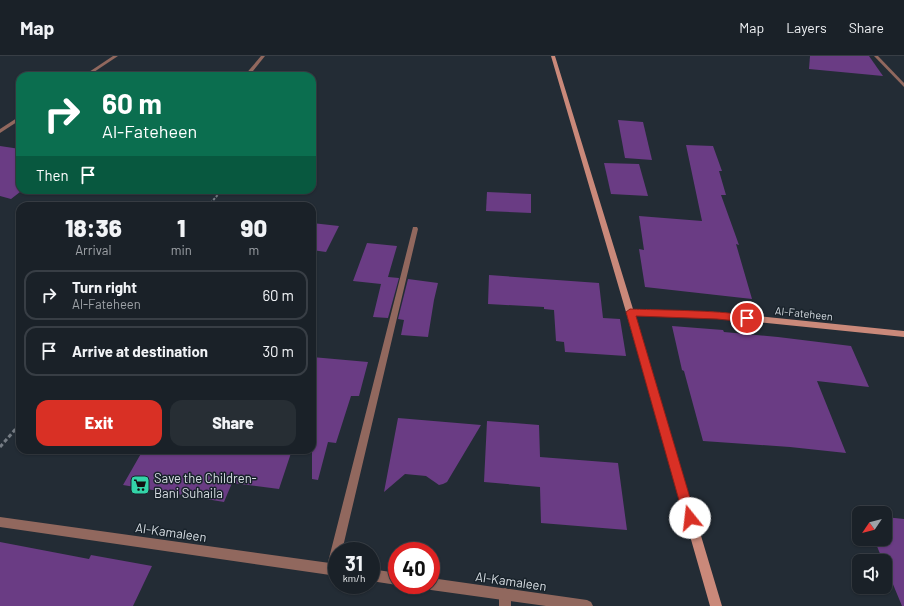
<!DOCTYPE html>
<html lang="en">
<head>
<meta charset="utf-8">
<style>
	:root { --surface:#1a2128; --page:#272e34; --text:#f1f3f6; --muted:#9fa3a8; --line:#383e45; --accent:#d93025 }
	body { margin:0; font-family:Barlow,sans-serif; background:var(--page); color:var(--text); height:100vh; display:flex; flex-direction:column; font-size:15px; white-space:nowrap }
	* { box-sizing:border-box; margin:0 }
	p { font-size:13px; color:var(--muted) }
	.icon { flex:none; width:22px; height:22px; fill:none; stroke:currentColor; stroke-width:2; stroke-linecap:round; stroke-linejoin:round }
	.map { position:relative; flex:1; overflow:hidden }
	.sheet { position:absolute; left:16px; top:146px; width:300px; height:252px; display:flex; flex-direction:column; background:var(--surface); border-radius:12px; box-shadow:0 1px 3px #0004,0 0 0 1px var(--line) }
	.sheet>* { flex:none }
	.guide { position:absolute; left:16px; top:16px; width:300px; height:122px; border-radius:12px; box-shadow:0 1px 3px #0004,0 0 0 1px var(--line); background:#0b6e4f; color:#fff; overflow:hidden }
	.needle { width:26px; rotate:235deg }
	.fabs { position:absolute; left:852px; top:450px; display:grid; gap:8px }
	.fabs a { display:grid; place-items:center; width:40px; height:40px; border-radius:8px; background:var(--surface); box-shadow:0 1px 3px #0004,0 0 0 1px var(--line); font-size:20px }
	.speed { position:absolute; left:328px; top:486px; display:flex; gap:8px; font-size:20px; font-weight:700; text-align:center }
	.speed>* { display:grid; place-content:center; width:52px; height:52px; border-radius:50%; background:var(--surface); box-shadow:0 1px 3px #0004,0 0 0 1px var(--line); line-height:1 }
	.speed small { font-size:10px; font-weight:400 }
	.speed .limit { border:6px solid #d22; background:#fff; color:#111 }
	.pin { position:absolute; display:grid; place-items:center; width:34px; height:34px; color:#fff; margin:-17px; border:2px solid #fff; border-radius:50%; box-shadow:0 1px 4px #0007 }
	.me { position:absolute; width:44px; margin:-22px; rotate:344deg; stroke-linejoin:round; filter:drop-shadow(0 0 3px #0008) }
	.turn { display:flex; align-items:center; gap:14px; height:84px; padding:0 20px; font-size:18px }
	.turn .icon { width:52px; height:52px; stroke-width:2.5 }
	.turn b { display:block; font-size:28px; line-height:34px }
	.then { display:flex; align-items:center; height:38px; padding:0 20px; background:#0003; gap:8px; font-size:15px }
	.eta { display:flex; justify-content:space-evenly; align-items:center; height:68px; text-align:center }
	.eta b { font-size:24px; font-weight:800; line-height:28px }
	.action { display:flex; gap:8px; margin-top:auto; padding:8px 20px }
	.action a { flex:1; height:46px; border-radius:12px; background:var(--accent); color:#fff; font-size:16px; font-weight:800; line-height:46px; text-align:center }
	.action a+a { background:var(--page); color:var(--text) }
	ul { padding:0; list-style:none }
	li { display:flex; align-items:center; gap:12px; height:50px; margin:0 8px 6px; padding:0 12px; border:2px solid var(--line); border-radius:12px }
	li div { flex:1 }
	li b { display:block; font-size:15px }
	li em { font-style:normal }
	header { display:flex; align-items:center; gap:24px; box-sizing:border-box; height:56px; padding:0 20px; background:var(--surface); border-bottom:1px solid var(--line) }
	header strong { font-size:19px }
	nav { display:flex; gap:22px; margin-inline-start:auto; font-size:14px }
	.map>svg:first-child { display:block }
	.building { fill:#6a3c84 }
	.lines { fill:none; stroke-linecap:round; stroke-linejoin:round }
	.path-far1 { stroke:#757c84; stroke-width:2; stroke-dasharray:2.5 1.5; stroke-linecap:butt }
	.path { stroke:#757c84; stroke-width:3; stroke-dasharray:4 2.5; stroke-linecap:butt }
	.lane { fill:#91685e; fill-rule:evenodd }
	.street { fill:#91685e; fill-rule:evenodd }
	.secondary { fill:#ca897a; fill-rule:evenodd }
	.route { fill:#d93025; stroke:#8d1f18 }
	.labels { text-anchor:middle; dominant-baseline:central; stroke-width:3; stroke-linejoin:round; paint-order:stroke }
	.street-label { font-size:11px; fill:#d8dee4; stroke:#19232b }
	.near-poi-label { font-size:13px; fill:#d8dee4; stroke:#19232b; text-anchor:start }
	.near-street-label { font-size:13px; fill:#d8dee4; stroke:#19232b }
</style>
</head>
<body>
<header>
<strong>Map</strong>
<nav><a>Map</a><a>Layers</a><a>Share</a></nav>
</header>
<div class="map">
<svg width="904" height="550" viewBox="0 0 904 550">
	<rect width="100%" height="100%" fill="#232c35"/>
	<!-- building -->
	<g class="building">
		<polygon points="810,0 869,0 883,20 809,13"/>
		<polygon points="618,64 643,66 652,104 625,102"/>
		<polygon points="686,89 713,90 722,115 719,115 726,139 721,139 739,189 736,188 752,243 645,231 639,193 644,194 639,160 702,165"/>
		<polygon points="0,90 20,93 20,136 11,143 0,140"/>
		<polygon points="604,107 639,108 648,140 611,138"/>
		<polygon points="487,136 531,138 531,157 486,155"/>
		<polygon points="312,167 339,170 326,196 312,194"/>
		<polygon points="367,187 397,190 388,221 399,222 388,262 373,261 381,228 353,225"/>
		<polygon points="489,219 599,227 603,262 620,263 626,300 565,296 564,286 556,285 554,254 544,253 544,251 488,248"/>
		<polygon points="408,223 438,227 434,244 428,281 401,279 404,264 398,263"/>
		<polygon points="672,270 723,274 724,276 778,281 851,290 869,331 817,325 846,397 790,391 703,385 684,315 682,314"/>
		<polygon points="312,301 368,306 359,340 351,340 336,387 328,386 318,424 312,423"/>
		<polygon points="398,362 481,369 447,426 443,428 439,429 426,420 405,418 384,436"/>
		<polygon points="487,365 539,369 540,401 618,407 627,474 541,467 540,431 484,426"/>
		<polygon points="143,394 292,394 279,433 232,427 224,446 123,429"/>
		<polygon points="885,461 904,463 904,550 902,550 885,509 885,505 883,505 874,483 885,483"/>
		<polygon points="0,486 89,503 91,499 152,510 133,550 0,550"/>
	</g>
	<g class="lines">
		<!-- path-far1 -->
		<polyline class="path-far1" points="208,150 222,134"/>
		<!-- path -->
		<polyline class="path" points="0,391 20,368"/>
		<!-- lane -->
		<g class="lane">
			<polygon points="113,0 118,0 88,20 83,20"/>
			<polygon points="874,0 878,0 904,27 904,31"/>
			<polygon points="20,60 20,64 0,77 0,73"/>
			<polygon points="413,171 417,171 418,173 342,495 337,495 337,515 336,518 332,520 328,518 326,514"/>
			<polygon points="505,532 509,534 511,538 511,550 499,550 499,538 501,534"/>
		</g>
		<!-- street -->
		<g class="street">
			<polygon points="261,0 265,0 249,20 244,20"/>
			<polygon points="0,461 337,508 337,520 0,471"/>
			<polygon points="371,513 397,517 397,529 371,525"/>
			<polygon points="431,522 587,544 591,546 593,550 546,550 431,534 427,532 426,529 431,529"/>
		</g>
		<!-- secondary -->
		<polygon class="secondary" points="551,0 555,0 633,253 717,256 904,275 904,281 717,262 635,259 722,550 710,550 626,256"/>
	</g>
	<!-- route -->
	<path class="route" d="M630,253C646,254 746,254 751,262L747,266L717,263L636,260L696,462L694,466L690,468L686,466L684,462L626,256Z"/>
	<!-- icons -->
	<defs>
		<symbol id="supermarket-square" viewBox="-11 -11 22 22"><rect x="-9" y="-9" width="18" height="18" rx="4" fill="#33d4a8" stroke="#19232b"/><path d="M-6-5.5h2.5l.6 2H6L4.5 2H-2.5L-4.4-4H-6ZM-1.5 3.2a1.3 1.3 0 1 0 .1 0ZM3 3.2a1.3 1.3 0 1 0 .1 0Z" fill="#111"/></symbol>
	</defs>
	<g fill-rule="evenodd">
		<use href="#supermarket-square" x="129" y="418" width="22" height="22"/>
	</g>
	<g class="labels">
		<!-- street labels -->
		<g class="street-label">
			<text transform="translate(804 257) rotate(6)">Al-Fateheen</text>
		</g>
		<!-- near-poi labels -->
		<g class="near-poi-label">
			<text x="154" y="422">Save the Children-<tspan x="154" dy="15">Bani Suhaila</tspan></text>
		</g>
		<!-- near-street labels -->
		<g class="near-street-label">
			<text transform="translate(171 476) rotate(8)">Al-Kamaleen</text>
			<text transform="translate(511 525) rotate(8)">Al-Kamaleen</text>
		</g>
	</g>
</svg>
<div class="fabs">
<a><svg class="needle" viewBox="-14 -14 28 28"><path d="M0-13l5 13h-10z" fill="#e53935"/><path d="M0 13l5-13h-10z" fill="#9fa3a8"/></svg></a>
<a><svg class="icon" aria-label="sound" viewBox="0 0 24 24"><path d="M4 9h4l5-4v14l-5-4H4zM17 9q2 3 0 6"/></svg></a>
</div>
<div class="speed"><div>31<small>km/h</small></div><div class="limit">40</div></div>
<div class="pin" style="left:747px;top:262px;background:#d93025"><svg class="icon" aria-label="arrive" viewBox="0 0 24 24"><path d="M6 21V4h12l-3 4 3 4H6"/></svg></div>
<svg class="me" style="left:690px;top:462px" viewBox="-20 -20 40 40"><circle r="19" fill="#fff"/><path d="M0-13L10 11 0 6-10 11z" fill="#d93025"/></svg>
<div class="guide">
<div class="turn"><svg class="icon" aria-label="right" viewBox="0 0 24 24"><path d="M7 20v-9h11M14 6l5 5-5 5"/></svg><div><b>60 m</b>Al-Fateheen</div></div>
<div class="then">Then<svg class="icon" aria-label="arrive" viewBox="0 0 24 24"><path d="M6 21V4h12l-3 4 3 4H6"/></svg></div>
</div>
<section class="sheet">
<div class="eta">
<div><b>18:36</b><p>Arrival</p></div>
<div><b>1</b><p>min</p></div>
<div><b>90</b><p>m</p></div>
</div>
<ul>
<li><svg class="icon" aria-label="right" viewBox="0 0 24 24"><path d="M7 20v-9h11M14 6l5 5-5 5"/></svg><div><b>Turn right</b><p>Al-Fateheen</p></div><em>60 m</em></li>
<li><svg class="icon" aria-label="arrive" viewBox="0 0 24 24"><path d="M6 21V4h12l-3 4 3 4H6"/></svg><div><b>Arrive at destination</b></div><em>30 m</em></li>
</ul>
<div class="action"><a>Exit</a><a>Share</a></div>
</section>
</div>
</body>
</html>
